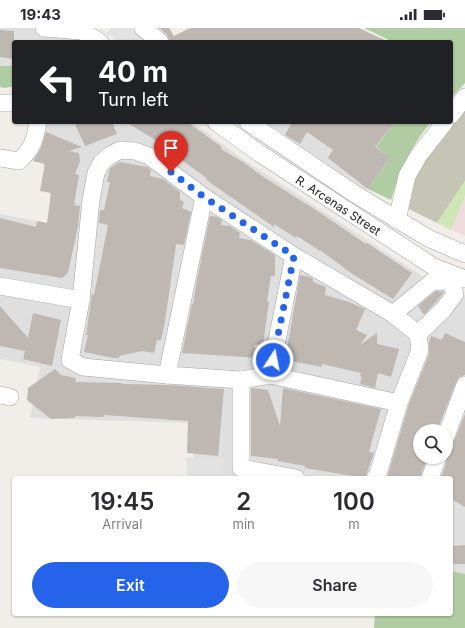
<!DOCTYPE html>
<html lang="en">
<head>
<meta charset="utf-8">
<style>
	:root { --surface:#fff; --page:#f7f7f7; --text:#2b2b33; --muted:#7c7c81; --accent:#2563eb }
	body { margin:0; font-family:Inter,sans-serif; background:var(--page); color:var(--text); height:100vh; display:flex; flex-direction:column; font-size:15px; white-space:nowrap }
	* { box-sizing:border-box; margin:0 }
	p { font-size:13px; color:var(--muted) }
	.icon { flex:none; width:22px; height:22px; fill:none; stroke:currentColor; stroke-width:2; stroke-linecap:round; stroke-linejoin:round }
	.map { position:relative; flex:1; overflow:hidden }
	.panel { position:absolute; left:12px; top:448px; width:441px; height:140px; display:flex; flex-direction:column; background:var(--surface); border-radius:4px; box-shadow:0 1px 3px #0004 }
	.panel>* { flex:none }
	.hud { position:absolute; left:12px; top:12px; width:441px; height:84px; border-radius:4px; box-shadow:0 1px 3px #0004; background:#202124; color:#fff; overflow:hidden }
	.controls { position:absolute; left:413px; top:396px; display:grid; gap:8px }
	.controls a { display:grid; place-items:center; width:40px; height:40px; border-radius:50%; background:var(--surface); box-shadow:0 1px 3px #0004; font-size:20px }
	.pin { position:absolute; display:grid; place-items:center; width:34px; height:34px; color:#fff; margin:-41px -17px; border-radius:50% 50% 50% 0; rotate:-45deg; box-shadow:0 0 4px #0007 }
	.pin .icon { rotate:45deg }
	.me { position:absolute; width:44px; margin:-22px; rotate:11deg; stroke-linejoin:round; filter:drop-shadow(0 0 3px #0008) }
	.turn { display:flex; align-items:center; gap:14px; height:84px; padding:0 20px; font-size:18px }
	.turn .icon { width:52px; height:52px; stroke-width:2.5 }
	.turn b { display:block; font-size:28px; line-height:34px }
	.eta { display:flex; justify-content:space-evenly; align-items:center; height:68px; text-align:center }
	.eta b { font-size:24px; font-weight:600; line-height:28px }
	.button { display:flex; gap:8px; margin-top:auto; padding:8px 20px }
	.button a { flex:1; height:46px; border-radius:24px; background:var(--accent); color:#fff; font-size:16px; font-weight:600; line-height:46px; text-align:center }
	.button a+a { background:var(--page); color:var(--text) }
	.status { display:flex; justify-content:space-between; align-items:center; height:28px; padding:0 20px; background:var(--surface); direction:ltr }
	.status svg { height:11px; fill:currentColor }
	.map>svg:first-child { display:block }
	.residential { fill:#dfdfdf }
	.commercial { fill:#efdbdb }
	.construction { fill:#c5c4b5 }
	.grass { fill:#cee5b5 }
	.forest { fill:#b0cca2 }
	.parking { fill:#e2e2e2 }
	.building { fill:#beb7b2 }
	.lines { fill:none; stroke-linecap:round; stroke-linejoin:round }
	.minor-casing { stroke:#a3a3a3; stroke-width:18 }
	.minor { stroke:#fff; stroke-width:17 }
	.route { stroke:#2563eb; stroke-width:7; stroke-dasharray:0 12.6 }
	.labels { text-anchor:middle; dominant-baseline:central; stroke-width:3; stroke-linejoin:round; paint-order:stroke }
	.street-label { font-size:12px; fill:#222; stroke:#fff }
</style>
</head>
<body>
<div class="status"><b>19:43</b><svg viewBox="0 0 49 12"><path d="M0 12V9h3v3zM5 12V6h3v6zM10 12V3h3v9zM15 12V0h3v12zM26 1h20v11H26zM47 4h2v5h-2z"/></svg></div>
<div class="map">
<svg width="465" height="600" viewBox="0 0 465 600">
	<rect width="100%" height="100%" fill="#f1eee9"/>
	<!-- residential -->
	<g class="residential">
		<polygon points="0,0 84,0 83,14 14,14 14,38 0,38"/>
		<polygon points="46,94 192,94 240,129 419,246 465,267 465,349 446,403 420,403 420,429 436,429 429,450 194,450 194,395 30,390 40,339 0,331 0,186 52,196 49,158 41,130 37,99"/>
		<polygon points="265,94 395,94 376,119 390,129 366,162"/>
		<polygon points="465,369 465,546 451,543 451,450 436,450 446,429 446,422"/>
	</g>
	<!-- commercial -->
	<polygon class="commercial" points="465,168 465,208 451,202"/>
	<!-- construction -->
	<polygon class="construction" points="465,76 465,153 437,195 405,179 408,157"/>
	<!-- grass -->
	<polygon class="grass" points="465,153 465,168 451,202 437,195"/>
	<!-- forest -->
	<g class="forest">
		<polygon points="364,0 465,0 465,55 451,70 451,14 393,14"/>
		<polygon points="0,38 14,38 14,58 5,60 0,59"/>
		<path d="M395,94H431C410,120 401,140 391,172L368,161L390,129L376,119Z"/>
		<polygon points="451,543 465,546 465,600 374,600 375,586 451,586"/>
	</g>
	<!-- parking -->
	<g class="parking">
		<polygon points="98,0 100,0 107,5 111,0 143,0 160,14 117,14 114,10"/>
		<polygon points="186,429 222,431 224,450 187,450"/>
	</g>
	<!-- building -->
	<g class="building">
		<polygon points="159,0 169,0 174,8 190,0 359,0 389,14 170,14 167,7"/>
		<polygon points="0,2 14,3 14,31 0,29"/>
		<polygon points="74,94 112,94 117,106 85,118"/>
		<polygon points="126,94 187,94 222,119 221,121 243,134 265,150 316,182 366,216 367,215 412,245 393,271 351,245 320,222 320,223 297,208 296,210 274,196 274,199 205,151 208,151 161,117 162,116"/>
		<polygon points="292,94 395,94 375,119 390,129 368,161 328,130 333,122 307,104 300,116 285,107"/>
		<polygon points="46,104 82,119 69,123 79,125 80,133 75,146 79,147 74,177 80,178 78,198 68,245 62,250 0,240 0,190 36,199 37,193 47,195 51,165 40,163 45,136 33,133 41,120"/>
		<polygon points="120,134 147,139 151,142 150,148 163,151 180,164 180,172 184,174 182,180 191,184 184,217 177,216 176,217 165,293 161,312 157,312 154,325 142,323 119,328 119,330 113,330 84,324 88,307 86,307 92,266 94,267 108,197 99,195 100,182 104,182 110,154 107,154 110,140"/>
		<polygon points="210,188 217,189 222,192 221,197 230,198 240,205 239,210 251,212 275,227 275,248 271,248 267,273 269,274 263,316 254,317 258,330 182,325 192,276 193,276 197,252"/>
		<polygon points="300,247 310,249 313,251 313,254 326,259 325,267 349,274 365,281 356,302 367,307 360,317 377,305 377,316 399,321 391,349 378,345 375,360 360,356 362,349 360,348 361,345 322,336 322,339 285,332"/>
		<polygon points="436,263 444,264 435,275 424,287 418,278"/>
		<polygon points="0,278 28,310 33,285 61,292 52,338 23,331 25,323 0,318"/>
		<polygon points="445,305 465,314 465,347 459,349 456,354 437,403 420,403 420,429 427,429 420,450 387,450 409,376 429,326 429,314 431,308 442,312"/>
		<polygon points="55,341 61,347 76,350 75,354 122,355 122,356 170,357 224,361 218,428 187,425 188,393 104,387 103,389 75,388 75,390 51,391 27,372 28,360"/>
		<polygon points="251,360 268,362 280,398 283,360 381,381 369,424 374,425 365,450 305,440 305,438 278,433 278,431 251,428"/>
		<polygon points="465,386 465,479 451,471 451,450 441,450 447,433 447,425 449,417 455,411"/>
		<polygon points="465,517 465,536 451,536 451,518"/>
	</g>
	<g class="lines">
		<defs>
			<g id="minor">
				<polyline points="44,0 82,3 100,14"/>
				<polyline points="143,0 160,14"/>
				<polyline points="0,75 14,75"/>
				<polyline points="451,87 465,69"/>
				<path id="s1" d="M216,94L259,125L434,239L465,251"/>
				<polyline points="248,94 355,166 428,210 465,226"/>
				<path d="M0,130L19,133C32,121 35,112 38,94"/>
				<polyline points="397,192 407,148 419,127 445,94"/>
				<polyline points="0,258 81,272"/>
				<polyline points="393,286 433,253 451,254"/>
				<polyline points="418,306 443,282 455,266 451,254"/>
				<polyline points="167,347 204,169"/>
				<polyline points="270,347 294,228"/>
				<polyline points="241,352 241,440 296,450"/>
				<polyline points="0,367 10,369"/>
				<polyline points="446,408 465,357"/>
				<polyline points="375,450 378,446 399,375 420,322 418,306 393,286 294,228 204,169 149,128 135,123 120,122 109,128 102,134 96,145 91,172 81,272 70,332 83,339 167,347 241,352 270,347 399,375"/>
				<polyline points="430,450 438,429"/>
			</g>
		</defs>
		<!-- minor casing -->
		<use href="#minor" class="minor-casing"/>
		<!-- minor -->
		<use href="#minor" class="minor"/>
	</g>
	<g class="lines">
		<!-- route -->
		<polyline class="route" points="171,144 204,169 294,228 273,332"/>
	</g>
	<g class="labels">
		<!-- street labels -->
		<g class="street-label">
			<text stroke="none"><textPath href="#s1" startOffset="148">R. Arcenas Street</textPath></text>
		</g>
	</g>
</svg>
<div class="controls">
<a><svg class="icon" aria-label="search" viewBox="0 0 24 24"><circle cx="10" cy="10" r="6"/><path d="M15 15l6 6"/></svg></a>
</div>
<div class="pin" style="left:171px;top:144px;background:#d93025"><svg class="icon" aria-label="arrive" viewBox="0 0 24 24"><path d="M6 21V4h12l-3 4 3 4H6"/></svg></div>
<svg class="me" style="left:273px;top:332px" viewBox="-20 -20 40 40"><circle r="17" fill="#2563eb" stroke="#fff" stroke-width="3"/><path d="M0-11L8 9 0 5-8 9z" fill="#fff"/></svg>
<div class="hud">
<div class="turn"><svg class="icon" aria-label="left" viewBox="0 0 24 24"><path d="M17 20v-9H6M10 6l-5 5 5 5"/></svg><div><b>40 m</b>Turn left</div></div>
</div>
<section class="panel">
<div class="eta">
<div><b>19:45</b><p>Arrival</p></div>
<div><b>2</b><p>min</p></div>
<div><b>100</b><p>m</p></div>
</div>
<div class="button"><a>Exit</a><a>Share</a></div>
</section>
</div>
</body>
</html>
